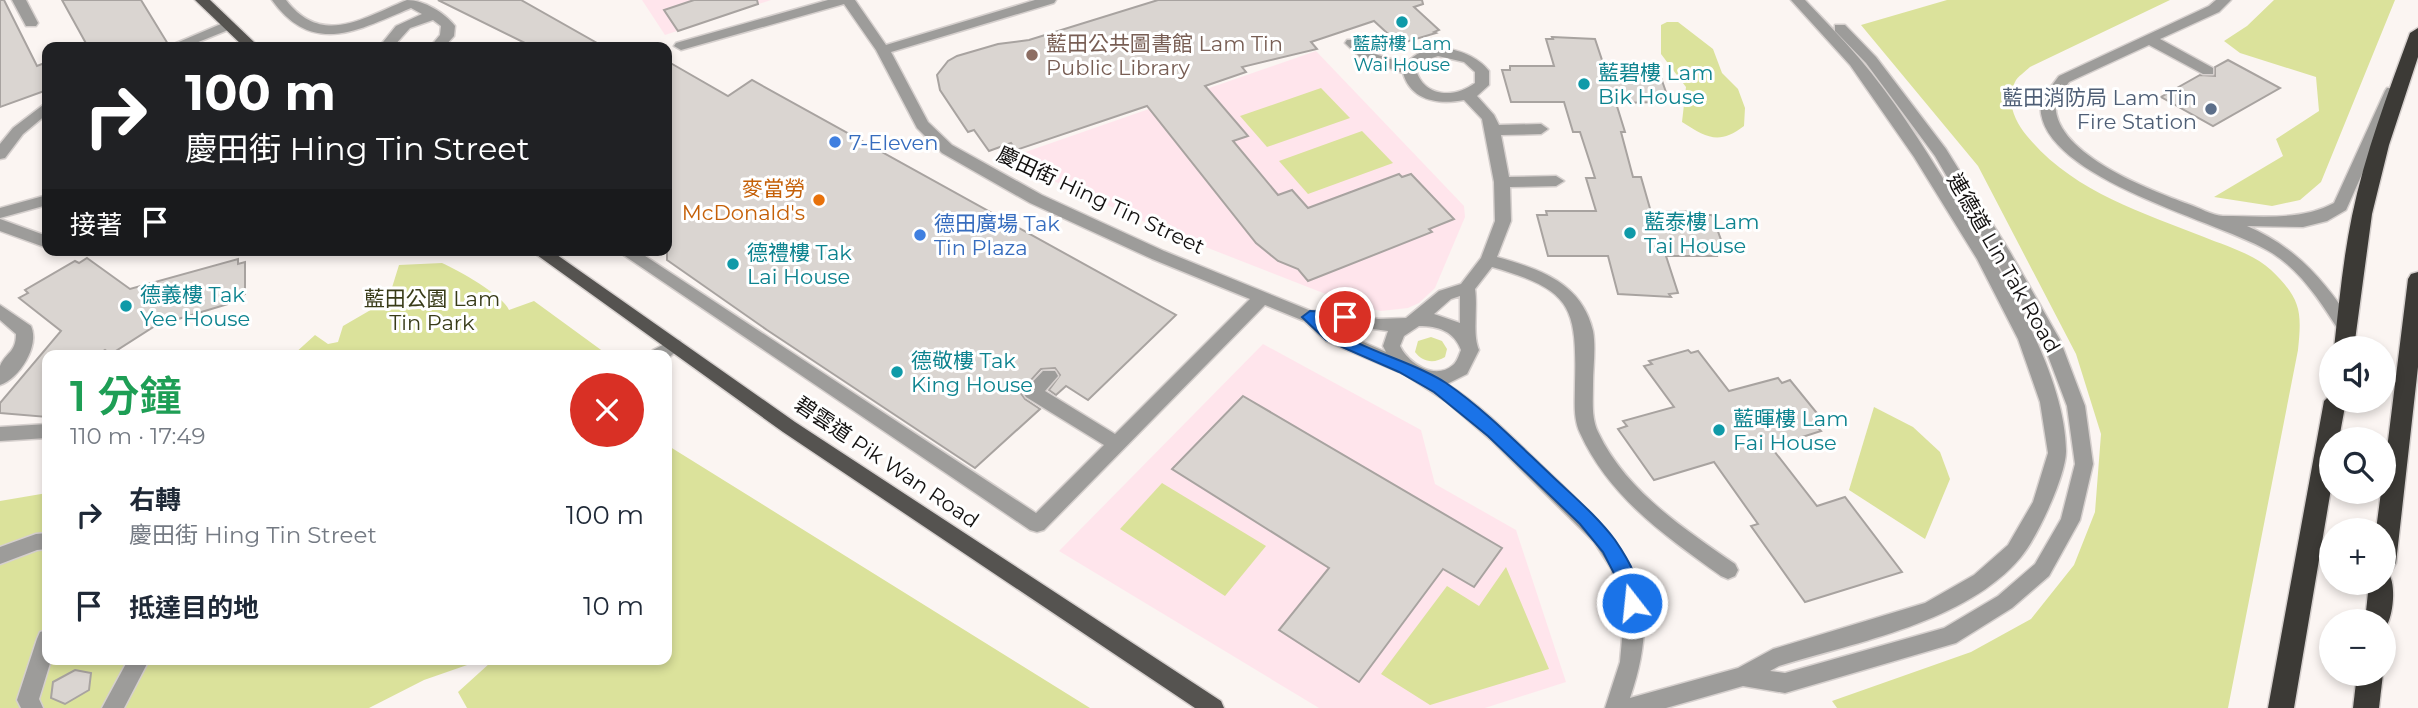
<!DOCTYPE html>
<html lang="zh-TW">
<head>
<meta charset="utf-8">
<style>
	:root { --surface:#fff; --page:#f6f6f7; --text:#1f2937; --muted:#747a83 }
	body { margin:0; font-family:Montserrat,"Noto Sans TC",sans-serif; background:var(--page); color:var(--text); height:100vh; display:flex; flex-direction:column; font-size:26px; white-space:nowrap }
	* { box-sizing:border-box; margin:0 }
	p { font-size:23px; color:var(--muted) }
	.icon { flex:none; width:38px; height:38px; fill:none; stroke:currentColor; stroke-width:2; stroke-linecap:round; stroke-linejoin:round }
	.map { position:relative; flex:1; overflow:hidden }
	.side { position:absolute; left:42px; top:350px; width:630px; height:315px; display:flex; flex-direction:column; background:var(--surface); border-radius:14px; box-shadow:0 4px 10px #0003 }
	.side>* { flex:none }
	.top-card { position:absolute; left:42px; top:42px; width:630px; height:214px; border-radius:14px; box-shadow:0 4px 10px #0003; background:#202124; color:#fff; overflow:hidden }
	.tools { position:absolute; left:2319px; top:336px; display:grid; gap:14px }
	.tools a { display:grid; place-items:center; width:77px; height:77px; border-radius:50%; background:var(--surface); box-shadow:0 4px 10px #0003; font-size:35px }
	.pin { position:absolute; display:grid; place-items:center; width:60px; height:60px; color:#fff; margin:-30px; border:4px solid #fff; border-radius:50%; box-shadow:0 2px 7px #0007 }
	.me { position:absolute; width:77px; margin:-38px; rotate:344deg; stroke-linejoin:round; filter:drop-shadow(0 0 5px #0008) }
	.turn { display:flex; align-items:center; gap:24px; height:147px; padding:0 28px; font-size:32px }
	.turn .icon { width:91px; height:91px; stroke-width:2.5 }
	.turn b { display:block; font-size:49px; line-height:60px }
	.then { display:flex; align-items:center; height:66px; padding:0 28px; background:#0003; gap:14px; font-size:26px }
	.round { display:grid; place-items:center; flex:none; width:74px; height:74px; border-radius:37px; background:var(--page) }
	.overview { display:flex; align-items:center; justify-content:space-between; height:119px; padding:0 28px }
	h1 { font-size:42px; font-weight:600; line-height:52px; color:#1e9e55 }
	ul { padding:0; list-style:none }
	li { display:flex; align-items:center; gap:21px; height:91px; padding:0 28px }
	li div { flex:1 }
	li b { display:block; font-size:26px }
	li em { font-style:normal }
	.map>svg:first-child { display:block }
	.education { fill:#ffe5ec }
	.green { fill:#dbe29b }
	.building { fill:#dad5d1; stroke:#a8a3a0; stroke-width:2 }
	.lines { fill:none; stroke-linecap:round; stroke-linejoin:round }
	.minor-casing { stroke:#d6d0ce; stroke-width:3 }
	.major-casing { stroke:#d6d0ce; stroke-width:3 }
	.highway-casing { stroke:#d6d0ce; stroke-width:3 }
	.minor { fill:#9d9c9a; fill-rule:evenodd }
	.major { fill:#555350; fill-rule:evenodd }
	.highway { fill:#3c3a36; fill-rule:evenodd }
	.route { fill:#1a73e8; stroke:#114b97; stroke-width:2 }
	.culture-dot { fill:#0f9aa8; stroke:#fff; stroke-width:2.5 }
	.education-dot { fill:#8d6e63; stroke:#fff; stroke-width:2.5 }
	.service-dot { fill:#5c6f8a; stroke:#fff; stroke-width:2.5 }
	.shop-dot { fill:#3f7fe0; stroke:#fff; stroke-width:2.5 }
	.food-dot { fill:#e8710a; stroke:#fff; stroke-width:2.5 }
	.labels { text-anchor:middle; dominant-baseline:central; stroke-width:6; stroke-linejoin:round; paint-order:stroke }
	.far-culture-label { font-size:18px; fill:#0d838f; stroke:#fff }
	.education-label { font-size:21px; fill:#785e54; stroke:#fff; text-anchor:start }
	.culture-label { font-size:21px; fill:#0d838f; stroke:#fff; text-anchor:start }
	.service-label { font-size:21px; fill:#4e5e75; stroke:#fff; text-anchor:end }
	.shop-label { font-size:21px; fill:#366cbe; stroke:#fff; text-anchor:start }
	.food-label { font-size:21px; fill:#c56008; stroke:#fff; text-anchor:end }
	.street-label { font-size:21px; fill:#12100f; stroke:#fff }
	.park-label { font-size:21px; fill:#383b18; stroke:#fff }
</style>
</head>
<body>
<div class="map">
<svg width="2418" height="708" viewBox="0 0 2418 708">
	<rect width="100%" height="100%" fill="#fbf5f2"/>
	<!-- education -->
	<g class="education">
		<polygon points="642,0 771,0 665,35"/>
		<polygon points="1316,51 1464,206 1465,217 1435,288 1419,303 1408,308 1381,311 1354,305 1167,232 1005,159"/>
		<polygon points="1263,344 1421,430 1435,484 1516,530 1566,682 1485,708 1319,708 1059,551"/>
	</g>
	<!-- green -->
	<g class="green">
		<path d="M1947,0H2170L2030,67C2026,71 2017,77 2015,82C2005,100 2015,122 2027,136C2072,191 2140,212 2204,237C2226,246 2254,254 2271,270C2301,299 2302,311 2298,350L2228,708H1837L1832,701L1971,652L2031,619L2074,565L2095,512L2101,434L2076,354L1978,166L1861,25Z"/>
		<polygon points="2274,0 2395,0 2321,182 2300,200 2272,206 2214,197 2283,156 2276,139 2319,111 2316,77 2240,53 2224,41 2247,26"/>
		<path d="M1667,22H1678L1713,49L1722,73L1738,89L1745,108L1744,126C1719,145 1707,138 1682,122L1686,87L1661,54V25Z"/>
		<polygon points="1321,88 1350,118 1267,147 1240,116"/>
		<polygon points="1362,131 1393,163 1308,194 1279,161"/>
		<path d="M442,263C458,270 503,295 509,310L534,301L608,355H293L315,335L328,344L338,342L343,326L374,308L390,294L399,265Z"/>
		<path d="M1431,337L1442,341L1447,349L1445,357C1434,364 1422,362 1415,352L1418,341Z"/>
		<polygon points="1874,407 1913,427 1940,452 1950,479 1925,539 1849,490"/>
		<polygon points="667,445 1090,708 467,708 458,692 490,663 470,664 424,680 369,708 0,708 0,501 47,493 47,660 667,660"/>
		<polygon points="1162,483 1266,546 1225,596 1120,529"/>
		<polygon points="1506,567 1549,669 1430,705 1381,674 1447,586 1479,606"/>
	</g>
	<!-- building -->
	<g class="building">
		<polygon points="0,0 4,0 37,66 47,62 47,90 0,107"/>
		<polygon points="62,0 141,0 168,44 165,47 88,47"/>
		<polygon points="438,0 521,0 604,47 533,47"/>
		<polygon points="694,0 757,0 758,4 678,31 664,10"/>
		<polygon points="1158,0 1422,0 1423,4 1414,7 1439,30 1434,32 1436,33 1399,44 1374,21 1311,42 1317,49 1242,67 1246,72 1205,86 1248,136 1233,141 1278,195 1292,190 1308,208 1399,174 1402,177 1411,174 1454,219 1429,229 1432,232 1308,281 1298,269 1278,261 1256,243 1147,106 1016,150 1011,143 989,151 974,130 968,132 940,90 937,75 948,61 957,56 998,44 1029,40"/>
		<polygon points="1552,37 1595,39 1604,66 1649,66 1650,70 1658,69 1668,98 1660,98 1662,102 1616,103 1625,132 1621,132 1633,177 1641,177 1651,212 1701,211 1703,215 1712,215 1725,251 1716,252 1717,256 1666,256 1678,293 1669,294 1671,297 1618,294 1608,256 1548,256 1537,215 1547,215 1546,211 1596,211 1586,178 1595,178 1580,132 1573,132 1564,102 1511,102 1502,70 1510,70 1510,66 1554,66 1546,39 1553,39"/>
		<polygon points="2228,60 2280,88 2213,126 2161,97 2200,75 2215,76 2215,67"/>
		<polygon points="667,61 728,96 752,80 1176,315 1088,400 1066,386 1056,395 1049,390 1060,375 1055,368 1041,369 1020,392 1025,399 1040,409 975,468 767,330 667,260"/>
		<polygon points="87,258 130,289 238,259 238,264 245,262 245,294 238,296 238,301 155,326 111,354 105,350 97,355 47,355 47,417 0,413 0,403 61,331 19,298 28,293 25,290 75,261 79,263"/>
		<polygon points="1688,350 1691,353 1698,351 1729,391 1778,378 1782,383 1790,380 1825,423 1816,426 1821,431 1771,447 1817,506 1845,497 1902,572 1805,602 1751,526 1758,524 1714,462 1654,480 1618,429 1627,426 1623,421 1674,407 1644,366 1652,364 1649,361"/>
		<polygon points="1243,396 1502,548 1474,587 1443,569 1359,682 1279,630 1329,568 1172,469"/>
		<polygon points="75,670 91,673 89,690 65,704 51,698 53,682"/>
	</g>
	<g class="lines">
		<defs>
			<g id="minor">
				<polygon points="12,0 26,0 38,23 36,26 26,26"/>
				<path d="M272,0H286C322,47 363,18 407,0C424,0 445,13 455,26L454,36L444,47H430L440,35L441,26L433,20L410,28L393,47H379L396,26L422,14L411,8C358,30 313,57 272,0Z"/>
				<path d="M828,0H855L886,45L1035,0H1056L1054,3L891,52L928,122L952,145L1042,195L1164,251L1311,311H1345L1378,319L1406,318L1439,291L1461,284L1481,258L1495,221L1494,182L1482,119L1464,100C1439,105 1411,101 1403,73L1362,59L1345,43L1347,40H1357L1372,53L1406,64C1426,38 1471,48 1489,71V85L1477,96L1494,115L1499,125L1541,124L1548,129L1541,134L1501,135L1509,177L1556,176L1564,181L1556,186L1510,187L1511,221L1497,257C1540,269 1582,283 1593,331C1596,348 1593,367 1593,384C1593,400 1591,417 1598,432C1626,491 1683,528 1735,564L1738,570L1735,576L1728,579L1721,576C1665,536 1609,497 1580,433C1573,418 1575,401 1575,385C1577,306 1572,290 1492,267L1475,289C1478,308 1472,334 1479,350L1467,374L1447,384C1482,406 1511,436 1540,464C1619,539 1670,581 1630,698L1738,668L1773,649L1925,603L1974,575L2008,545L2033,502L2048,453L2040,402L2018,339L1977,259L1914,157L1850,65L1791,0H1805C1823,19 1842,38 1859,58C1893,98 1922,144 1949,188C1993,258 2065,367 2066,451C2066,476 2037,538 2021,557C1967,622 1857,642 1779,666L1770,671L1785,673L1944,628L1998,596L2035,564L2061,519L2075,464L2067,406L2042,340L1935,156L1866,63L1835,31V25H1845L1876,57L1946,149L2010,252L2060,340L2085,406L2093,464L2080,520L2049,576L2012,608L1956,643L1785,693L1743,686L1666,708H1605L1620,662L1624,616L1612,570L1594,542L1491,440L1447,402L1404,374L1326,341L1304,321L1265,305L1044,530L1037,532L1030,530L616,250H636L1036,513L1104,445L1026,397L1023,392L1043,371H1055L1058,376L1045,391L1115,434L1250,299L1152,259L1030,203L942,153L917,128L876,50L844,4L681,50L674,46L676,43ZM1438,56L1464,62L1475,72V83C1454,99 1424,97 1416,70L1423,61ZM1460,296V323L1434,314L1451,299ZM1329,323L1388,331L1383,346L1386,352L1338,331ZM1419,326C1438,326 1454,331 1461,350C1459,355 1457,362 1453,365C1435,381 1408,363 1400,346L1404,336Z"/>
				<path d="M2216,0H2231L2219,12L2160,39L2213,68V74H2203L2149,45L2069,82L2056,100C2048,152 2150,190 2188,204C2198,207 2213,216 2223,216C2260,216 2301,221 2334,203L2385,91L2387,88H2397L2399,91L2346,210L2327,221L2303,227L2247,226C2296,247 2325,281 2353,324L2356,329L2353,334H2341C2322,304 2302,272 2272,253C2222,221 2029,177 2041,100L2059,76L2209,6Z"/>
				<polygon points="228,21 235,25 233,28 186,47 167,47"/>
				<polygon points="47,102 47,114 23,134 5,158 0,159 0,144 13,128"/>
				<polygon points="47,195 47,205 0,218 0,208"/>
				<polygon points="0,219 47,236 47,248 0,231"/>
				<path d="M0,305L31,326C40,346 19,379 0,385C0,380 0,370 0,366C6,352 16,353 16,334L0,320Z"/>
				<polygon points="674,339 680,341 683,346 667,359 667,355 650,355 653,350"/>
				<polygon points="47,424 47,438 0,441 0,427"/>
				<polygon points="47,533 47,549 37,550 0,564 0,547 36,534"/>
				<polygon points="47,630 47,660 51,660 39,699 43,708 21,708 17,700 37,639 40,632"/>
				<polygon points="128,660 149,660 124,708 102,708"/>
			</g>
			<g id="major">
				<polygon points="195,0 210,0 259,47 244,47"/>
				<polygon points="530,250 550,250 795,422 1221,701 1224,708 1195,708 783,432"/>
			</g>
			<g id="highway">
				<path d="M2418,28V57L2389,145L2372,214L2354,348H2334C2339,304 2343,259 2352,216C2365,153 2388,93 2410,33Z"/>
				<polygon points="2418,272 2418,367 2396,563 2392,570 2384,573 2384,530 2376,530 2381,492 2384,492 2384,473 2408,279 2411,274"/>
				<polygon points="2331,394 2331,401 2346,401 2339,439 2331,439 2331,489 2294,708 2268,708 2324,401"/>
				<path d="M2384,573L2390,576C2396,589 2393,619 2384,630V621H2365L2369,583H2384Z"/>
				<polygon points="2357,674 2383,674 2379,708 2353,708"/>
			</g>
		</defs>
		<!-- minor casing -->
		<use href="#minor" class="minor-casing"/>
		<!-- major casing -->
		<use href="#major" class="major-casing"/>
		<!-- highway casing -->
		<use href="#highway" class="highway-casing"/>
		<!-- minor -->
		<use href="#minor" class="minor"/>
		<!-- major -->
		<use href="#major" class="major"/>
		<!-- highway -->
		<use href="#highway" class="highway"/>
	</g>
	<!-- route -->
	<path class="route" d="M1310,311L1351,313L1353,317L1351,321L1327,323C1358,351 1410,359 1446,383C1484,409 1517,443 1551,475C1573,496 1597,516 1615,540C1626,556 1647,590 1638,609L1632,611L1625,609L1619,583L1603,552L1580,524L1488,436L1434,392L1399,372L1326,340L1302,317Z"/>
	<!-- markers -->
	<g class="culture-dot">
		<circle cx="1402" cy="22" r="7"/>
		<circle cx="1584" cy="84" r="7"/>
		<circle cx="1630" cy="233" r="7"/>
		<circle cx="733" cy="264" r="7"/>
		<circle cx="126" cy="306" r="7"/>
		<circle cx="897" cy="372" r="7"/>
		<circle cx="1719" cy="430" r="7"/>
	</g>
	<circle class="education-dot" cx="1032" cy="55" r="7"/>
	<circle class="service-dot" cx="2211" cy="109" r="7"/>
	<g class="shop-dot">
		<circle cx="835" cy="142" r="7"/>
		<circle cx="920" cy="235" r="7"/>
	</g>
	<circle class="food-dot" cx="819" cy="200" r="7"/>
	<g class="labels">
		<!-- far-culture labels -->
		<g class="far-culture-label">
			<text x="1402" y="44">藍蔚樓 Lam<tspan x="1402" dy="21">Wai House</tspan></text>
		</g>
		<!-- education labels -->
		<g class="education-label">
			<text x="1046" y="43">藍田公共圖書館 Lam Tin<tspan x="1046" dy="24">Public Library</tspan></text>
		</g>
		<!-- culture labels -->
		<g class="culture-label">
			<text x="1598" y="72">藍碧樓 Lam<tspan x="1598" dy="24">Bik House</tspan></text>
			<text x="1644" y="221">藍泰樓 Lam<tspan x="1644" dy="24">Tai House</tspan></text>
			<text x="747" y="252">德禮樓 Tak<tspan x="747" dy="24">Lai House</tspan></text>
			<text x="140" y="294">德義樓 Tak<tspan x="140" dy="24">Yee House</tspan></text>
			<text x="911" y="360">德敬樓 Tak<tspan x="911" dy="24">King House</tspan></text>
			<text x="1733" y="418">藍暉樓 Lam<tspan x="1733" dy="24">Fai House</tspan></text>
		</g>
		<!-- service labels -->
		<g class="service-label">
			<text x="2197" y="97">藍田消防局 Lam Tin<tspan x="2197" dy="24">Fire Station</tspan></text>
		</g>
		<!-- shop labels -->
		<g class="shop-label">
			<text x="849" y="142">7-Eleven</text>
			<text x="934" y="223">德田廣場 Tak<tspan x="934" dy="24">Tin Plaza</tspan></text>
		</g>
		<!-- food labels -->
		<g class="food-label">
			<text x="805" y="188">麥當勞<tspan x="805" dy="24">McDonald's</tspan></text>
		</g>
		<!-- street labels -->
		<g class="street-label">
			<text transform="translate(1101 200) rotate(25)">慶田街 Hing Tin Street</text>
			<text transform="translate(2004 263) rotate(60)">連德道 Lin Tak Road</text>
			<text transform="translate(887 462) rotate(34)">碧雲道 Pik Wan Road</text>
		</g>
		<!-- park labels -->
		<g class="park-label">
			<text x="432" y="298">藍田公園 Lam<tspan x="432" dy="24">Tin Park</tspan></text>
		</g>
	</g>
</svg>
<div class="tools">
<a><svg class="icon" aria-label="sound" viewBox="0 0 24 24"><path d="M4 9h4l5-4v14l-5-4H4zM17 9q2 3 0 6"/></svg></a>
<a><svg class="icon" aria-label="search" viewBox="0 0 24 24"><circle cx="10" cy="10" r="6"/><path d="M15 15l6 6"/></svg></a>
<a>+</a>
<a>−</a>
</div>
<div class="pin" style="left:1345px;top:317px;background:#d93025"><svg class="icon" aria-label="arrive" viewBox="0 0 24 24"><path d="M6 21V4h12l-3 4 3 4H6"/></svg></div>
<svg class="me" style="left:1632px;top:603px" viewBox="-20 -20 40 40"><circle r="17" fill="#1a73e8" stroke="#fff" stroke-width="3"/><path d="M0-11L8 9 0 5-8 9z" fill="#fff"/></svg>
<div class="top-card">
<div class="turn"><svg class="icon" aria-label="right" viewBox="0 0 24 24"><path d="M7 20v-9h11M14 6l5 5-5 5"/></svg><div><b>100 m</b>慶田街 Hing Tin Street</div></div>
<div class="then">接著<svg class="icon" aria-label="arrive" viewBox="0 0 24 24"><path d="M6 21V4h12l-3 4 3 4H6"/></svg></div>
</div>
<section class="side">
<div class="overview"><div><h1>1 分鐘</h1><p>110 m · 17:49</p></div><a class="round" style="background:#d93025;color:#fff"><svg class="icon" aria-label="close" viewBox="0 0 24 24"><path d="M6 6l12 12M18 6L6 18"/></svg></a></div>
<ul>
<li><svg class="icon" aria-label="right" viewBox="0 0 24 24"><path d="M7 20v-9h11M14 6l5 5-5 5"/></svg><div><b>右轉</b><p>慶田街 Hing Tin Street</p></div><em>100 m</em></li>
<li><svg class="icon" aria-label="arrive" viewBox="0 0 24 24"><path d="M6 21V4h12l-3 4 3 4H6"/></svg><div><b>抵達目的地</b></div><em>10 m</em></li>
</ul>
</section>
</div>
</body>
</html>
